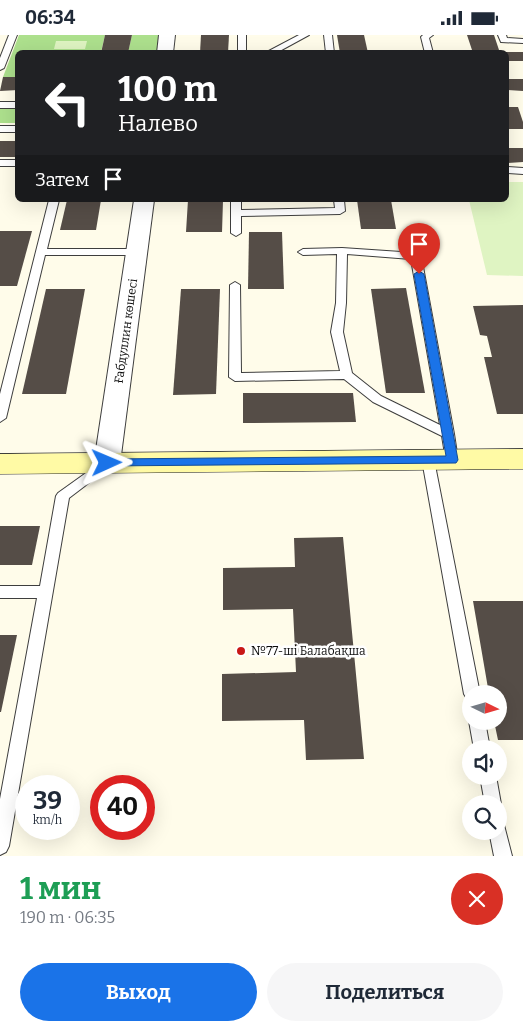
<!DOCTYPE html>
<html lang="ru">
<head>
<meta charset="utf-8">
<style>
	:root { --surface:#fff; --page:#f6f6f7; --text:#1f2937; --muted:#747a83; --accent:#1a73e8 }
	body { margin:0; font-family:Bitter,serif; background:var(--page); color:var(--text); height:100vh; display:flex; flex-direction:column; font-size:19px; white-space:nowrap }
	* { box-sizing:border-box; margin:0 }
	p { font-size:16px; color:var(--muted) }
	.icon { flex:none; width:28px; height:28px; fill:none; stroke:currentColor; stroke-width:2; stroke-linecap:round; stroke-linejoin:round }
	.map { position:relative; height:821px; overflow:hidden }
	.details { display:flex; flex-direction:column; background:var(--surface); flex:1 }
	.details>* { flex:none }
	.top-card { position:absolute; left:15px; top:15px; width:494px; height:152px; border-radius:8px; box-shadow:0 5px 20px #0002; background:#202124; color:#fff; overflow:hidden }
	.needle { width:32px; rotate:95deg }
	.controls { position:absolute; left:462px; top:650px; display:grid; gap:10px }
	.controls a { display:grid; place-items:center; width:45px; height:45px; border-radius:50%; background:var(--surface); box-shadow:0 5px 20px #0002; font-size:25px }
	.speed { position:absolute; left:15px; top:740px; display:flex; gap:10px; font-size:25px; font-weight:700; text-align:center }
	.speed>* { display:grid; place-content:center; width:65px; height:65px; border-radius:50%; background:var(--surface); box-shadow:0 5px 20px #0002; line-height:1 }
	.speed small { font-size:12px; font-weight:400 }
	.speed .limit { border:8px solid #d22; background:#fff; color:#111 }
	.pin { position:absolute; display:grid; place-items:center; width:42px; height:42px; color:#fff; margin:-51px -21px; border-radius:50% 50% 50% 0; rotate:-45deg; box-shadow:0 0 5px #0007 }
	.pin .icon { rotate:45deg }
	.me { position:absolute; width:55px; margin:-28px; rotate:89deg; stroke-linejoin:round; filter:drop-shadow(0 0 4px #0008) }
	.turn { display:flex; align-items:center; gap:18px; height:105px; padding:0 20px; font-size:22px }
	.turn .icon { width:65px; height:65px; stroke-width:2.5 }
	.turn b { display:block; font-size:35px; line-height:42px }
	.then { display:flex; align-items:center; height:48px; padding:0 20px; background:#0003; gap:10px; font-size:19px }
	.round { display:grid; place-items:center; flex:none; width:52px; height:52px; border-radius:26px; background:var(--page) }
	.summary { display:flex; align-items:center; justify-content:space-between; height:85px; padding:0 20px }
	h1 { font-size:30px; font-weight:700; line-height:38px; color:#1e9e55 }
	.primary-button { display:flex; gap:10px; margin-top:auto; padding:10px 20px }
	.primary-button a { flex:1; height:58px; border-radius:30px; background:var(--accent); color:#fff; font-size:20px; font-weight:700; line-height:58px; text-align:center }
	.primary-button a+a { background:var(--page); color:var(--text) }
	.status { display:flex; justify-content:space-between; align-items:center; height:35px; padding:0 25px; background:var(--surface); direction:ltr }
	.status svg { height:14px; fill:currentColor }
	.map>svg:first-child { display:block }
	.forest { fill:#ade08d }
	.pitch { fill:#dff4c2 }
	.building { fill:#554d47 }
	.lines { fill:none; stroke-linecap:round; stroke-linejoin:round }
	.lane-casing { stroke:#3e3e3e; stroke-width:2 }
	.street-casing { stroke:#3e3e3e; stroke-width:2 }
	.secondary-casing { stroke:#2d2d2d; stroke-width:1 }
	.lane { fill:#fff; fill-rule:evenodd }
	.street { fill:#fff; fill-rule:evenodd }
	.secondary { fill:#fffaa5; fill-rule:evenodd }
	.route { fill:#1a73e8; stroke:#114b97 }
	.poi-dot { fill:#c91816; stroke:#fff; stroke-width:2 }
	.labels { text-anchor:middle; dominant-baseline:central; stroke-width:5; stroke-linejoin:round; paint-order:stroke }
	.street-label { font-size:12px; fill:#0b0b0b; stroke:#fff }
	.poi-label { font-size:12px; fill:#0b0b0b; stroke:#fff; text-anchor:start }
</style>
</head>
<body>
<div class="status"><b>06:34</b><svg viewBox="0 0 49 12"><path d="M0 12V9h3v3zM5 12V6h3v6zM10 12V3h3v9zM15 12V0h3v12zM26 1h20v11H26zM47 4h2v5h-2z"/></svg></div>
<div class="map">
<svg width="523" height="821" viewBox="0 0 523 821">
	<rect width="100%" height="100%" fill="#fffcea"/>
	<!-- forest -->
	<g class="forest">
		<polygon points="19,0 105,0 101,17 18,18 17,42 3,42"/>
		<polygon points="132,0 160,0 157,17 128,18"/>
		<rect x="0" y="73" width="17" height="15"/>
	</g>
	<!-- pitch -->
	<g class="pitch">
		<polygon points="56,6 87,6 85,14 54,14"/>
		<polygon points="506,147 523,147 523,241 487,240 469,165 506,165"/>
	</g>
	<!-- building -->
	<g class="building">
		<polygon points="105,0 132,0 128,18 101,18"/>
		<polygon points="201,0 229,0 228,18 200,18"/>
		<polygon points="337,0 364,0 368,18 340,18"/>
		<polygon points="467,0 494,0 500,18 473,18"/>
		<rect x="506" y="17" width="17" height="9"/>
		<polygon points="3,42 18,42 18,55 0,56"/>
		<polygon points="506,44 523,44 523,56 506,55"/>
		<polygon points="506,72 518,72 523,87 523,94 506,94"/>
		<rect x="0" y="106" width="18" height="16"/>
		<polygon points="506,113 523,113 523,127 506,128"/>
		<polygon points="67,165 101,165 96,195 60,195"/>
		<polygon points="188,165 223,165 222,197 186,197"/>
		<polygon points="357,165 391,165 396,194 361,194"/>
		<polygon points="0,196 32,196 17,251 0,251"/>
		<polygon points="249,197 282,197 284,254 248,254"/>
		<polygon points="406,253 425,358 386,358 371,254"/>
		<polygon points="46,254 85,254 66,359 22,359"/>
		<polygon points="181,254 220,254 216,359 173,360"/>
		<polygon points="523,270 523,379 497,379 484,322 492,322 487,301 480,300 473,271"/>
		<polygon points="243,358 353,358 356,387 243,388"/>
		<polygon points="0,491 40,491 32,530 0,530"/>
		<polygon points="343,502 364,724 306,725 304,685 222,686 222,639 296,637 293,574 223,575 223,533 295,532 294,503"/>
		<polygon points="473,566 523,566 523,705 498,705 494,686 499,686 499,659 489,659"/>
		<polygon points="0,600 17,600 1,677 0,677"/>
	</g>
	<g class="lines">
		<defs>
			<g id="lane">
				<polygon points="9,0 17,0 4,33 0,35 0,23"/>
				<rect x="238" y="0" width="8" height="18"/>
				<polygon points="299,0 309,0 276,18 265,18"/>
				<polygon points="324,0 332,0 334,18 326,18"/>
				<polygon points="423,0 433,0 429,3 433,18 425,18 421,2"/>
				<polygon points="498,0 506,0 507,3 523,4 523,8 501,7"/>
				<rect x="0" y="67" width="18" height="6"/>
				<rect x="0" y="91" width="18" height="6"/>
				<rect x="0" y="125" width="18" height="6"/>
				<polygon points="506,132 523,133 523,139 506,138"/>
				<polygon points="49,165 59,165 47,214 137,214 142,217 137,220 45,220 6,383 0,387 0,359"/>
				<polygon points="231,165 241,165 241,175 335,173 334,165 344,165 345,176 340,179 241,181 241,198 236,201 231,198"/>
				<path d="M342,213L416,218L421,221L454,399L458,425L456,428H448L446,425L442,401L373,367L344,344L235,346L229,342L230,250L235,247L240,250L241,338L340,336L331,297L336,268L337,219L303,220L298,217L303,214ZM347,219L411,224L440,390L381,361L352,338L343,297L346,268Z"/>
				<polygon points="428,420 432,422 434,425 480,659 471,659 471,666 467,664 464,659 422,425 424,422"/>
				<polygon points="107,423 111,425 113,428 111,431 69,463 9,811 6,817 0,820 0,764 37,563 0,563 0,551 40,551 56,461 58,458"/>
				<polygon points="471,681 471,686 485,686 490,714 474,714 469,686"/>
				<polygon points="480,741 496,741 501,769 499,775 499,769 485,769"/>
				<polygon points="499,788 504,790 512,821 494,821 489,796 499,796"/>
			</g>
			<g id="street">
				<polygon points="159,0 175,0 173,18 157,18"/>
				<polygon points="134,165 154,165 120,428 116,435 107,437 98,435 94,428"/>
			</g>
			<polygon id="secondary" points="523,414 523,434 0,439 0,419"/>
		</defs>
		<!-- lane casing -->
		<use href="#lane" class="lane-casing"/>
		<!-- street casing -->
		<use href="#street" class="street-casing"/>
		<!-- secondary casing -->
		<use href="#secondary" class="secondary-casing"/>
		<!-- lane -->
		<use href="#lane" class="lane"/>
		<!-- street -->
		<use href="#street" class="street"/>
		<!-- secondary -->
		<use href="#secondary" class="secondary"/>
	</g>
	<!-- route -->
	<polygon class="route" points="419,236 424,239 458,425 456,428 103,431 101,428 103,425 107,424 446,421 414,239"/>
	<!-- markers -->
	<circle class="poi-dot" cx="241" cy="616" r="5"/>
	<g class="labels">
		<!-- street labels -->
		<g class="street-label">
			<text transform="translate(126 296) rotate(-82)">Ғабдуллин көшесі</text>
		</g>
		<!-- poi labels -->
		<g class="poi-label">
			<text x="251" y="616">№77-ші Балабақша</text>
		</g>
	</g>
</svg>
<div class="controls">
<a><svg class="needle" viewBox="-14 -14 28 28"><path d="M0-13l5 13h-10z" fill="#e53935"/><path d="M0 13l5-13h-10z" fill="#747a83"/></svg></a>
<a><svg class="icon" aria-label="sound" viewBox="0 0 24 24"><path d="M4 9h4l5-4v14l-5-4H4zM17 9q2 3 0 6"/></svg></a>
<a><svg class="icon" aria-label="search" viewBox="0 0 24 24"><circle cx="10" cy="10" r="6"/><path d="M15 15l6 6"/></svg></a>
</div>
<div class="speed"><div>39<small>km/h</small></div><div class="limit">40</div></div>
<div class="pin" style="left:419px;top:239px;background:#d93025"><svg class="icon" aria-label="arrive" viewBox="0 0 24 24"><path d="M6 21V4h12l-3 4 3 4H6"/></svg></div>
<svg class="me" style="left:107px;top:428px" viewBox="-20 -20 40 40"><path d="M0-17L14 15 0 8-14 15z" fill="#1a73e8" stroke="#fff" stroke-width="4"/></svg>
<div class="top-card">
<div class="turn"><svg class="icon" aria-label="left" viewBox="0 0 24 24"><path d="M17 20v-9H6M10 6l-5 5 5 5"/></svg><div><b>100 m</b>Налево</div></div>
<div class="then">Затем<svg class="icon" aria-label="arrive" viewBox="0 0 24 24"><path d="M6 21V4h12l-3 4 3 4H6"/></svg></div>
</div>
</div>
<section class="details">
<div class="summary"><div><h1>1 мин</h1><p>190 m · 06:35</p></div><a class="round" style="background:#d93025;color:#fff"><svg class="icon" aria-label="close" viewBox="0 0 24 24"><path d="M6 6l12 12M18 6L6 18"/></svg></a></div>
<div class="primary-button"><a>Выход</a><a>Поделиться</a></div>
</section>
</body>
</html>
